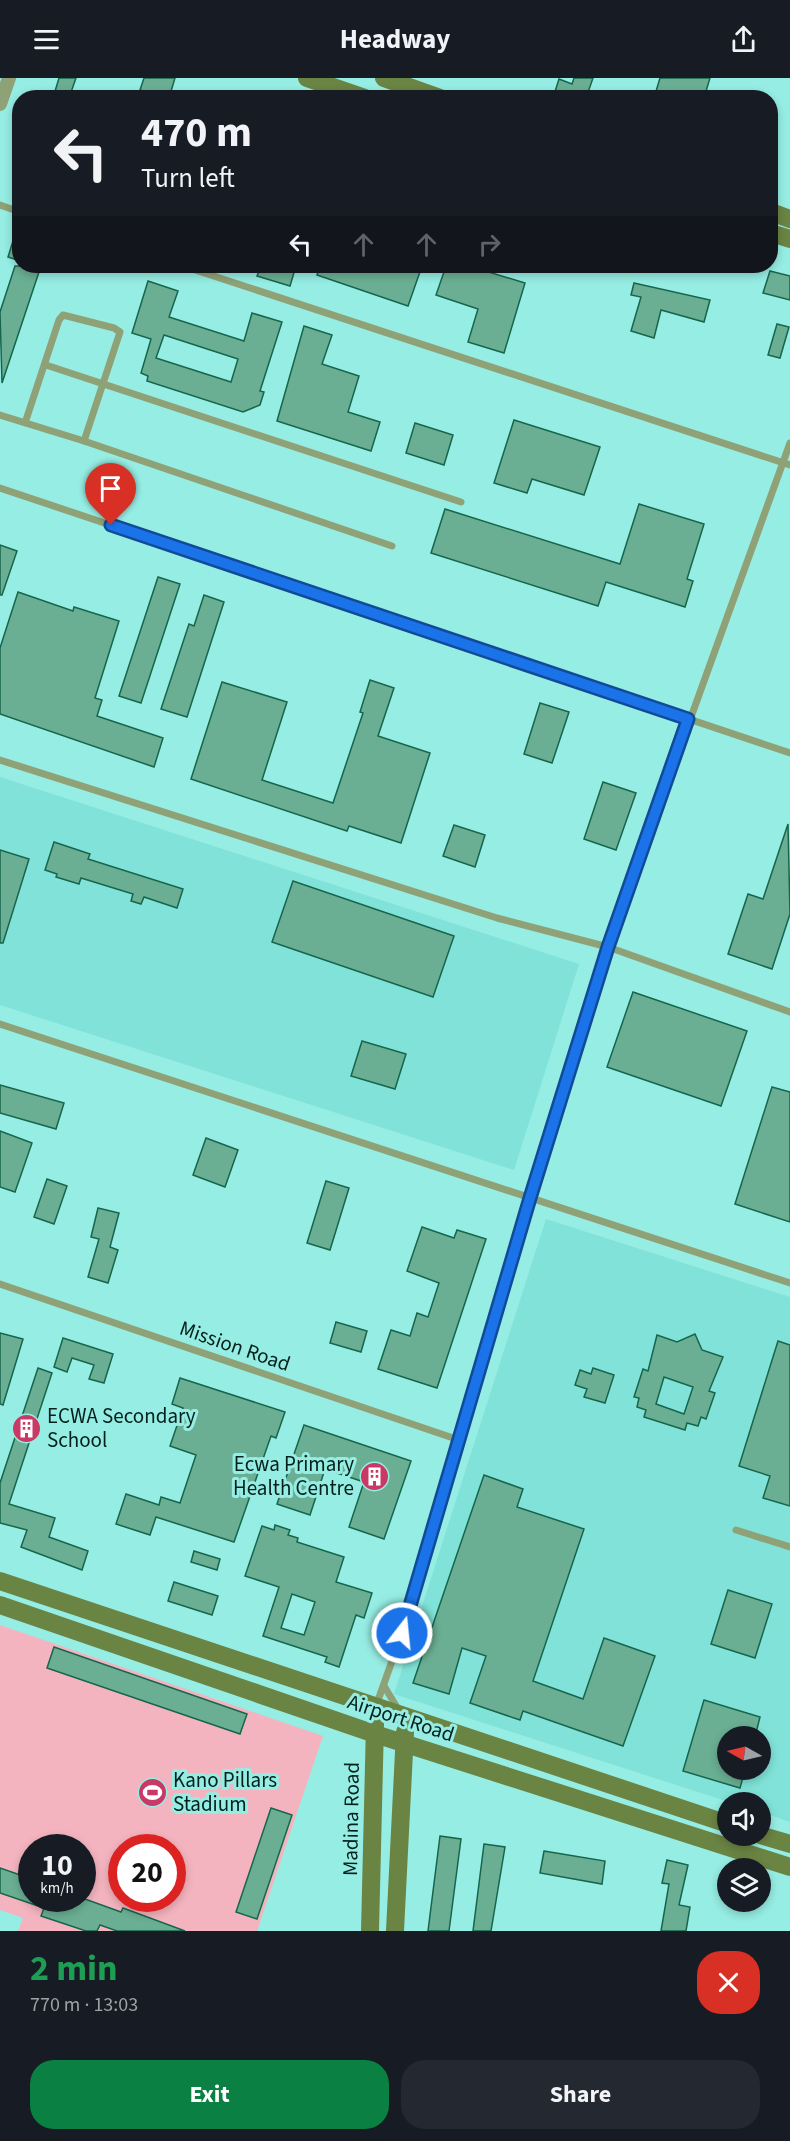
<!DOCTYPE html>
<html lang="en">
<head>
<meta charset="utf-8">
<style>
	:root { --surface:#171b24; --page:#242831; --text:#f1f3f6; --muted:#9ea1a6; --accent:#0b8043 }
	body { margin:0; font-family:"Source Sans 3",sans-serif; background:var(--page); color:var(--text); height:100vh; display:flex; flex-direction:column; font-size:22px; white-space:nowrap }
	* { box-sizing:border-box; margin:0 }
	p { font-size:20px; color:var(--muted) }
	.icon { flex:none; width:33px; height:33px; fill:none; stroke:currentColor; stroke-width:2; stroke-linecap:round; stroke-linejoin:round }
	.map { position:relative; height:1853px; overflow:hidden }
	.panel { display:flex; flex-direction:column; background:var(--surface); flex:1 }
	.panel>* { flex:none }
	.hud { position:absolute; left:12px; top:12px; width:766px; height:183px; border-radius:24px; box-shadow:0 3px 9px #0003; background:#171b24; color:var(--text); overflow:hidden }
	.needle { width:39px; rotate:278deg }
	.buttons { position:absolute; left:717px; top:1648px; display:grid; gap:12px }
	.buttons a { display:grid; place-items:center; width:54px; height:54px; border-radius:50%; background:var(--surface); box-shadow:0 3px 9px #0003; font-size:30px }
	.speed { position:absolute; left:18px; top:1756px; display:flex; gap:12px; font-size:30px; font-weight:700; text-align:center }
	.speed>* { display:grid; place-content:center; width:78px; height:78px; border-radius:50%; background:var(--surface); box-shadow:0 3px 9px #0003; line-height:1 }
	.speed small { font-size:15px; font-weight:400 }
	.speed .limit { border:9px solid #d22; background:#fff; color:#111 }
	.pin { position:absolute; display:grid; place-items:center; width:51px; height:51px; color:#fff; margin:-62px -26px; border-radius:50% 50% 50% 0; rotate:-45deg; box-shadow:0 0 6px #0007 }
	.pin .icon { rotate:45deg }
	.me { position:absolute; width:66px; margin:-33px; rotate:16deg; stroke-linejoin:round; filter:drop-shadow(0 0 4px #0008) }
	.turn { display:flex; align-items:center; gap:21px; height:126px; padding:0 30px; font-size:27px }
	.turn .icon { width:78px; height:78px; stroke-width:2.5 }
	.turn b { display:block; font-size:42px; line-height:51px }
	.lanes { display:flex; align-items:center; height:57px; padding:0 30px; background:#0003; justify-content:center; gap:30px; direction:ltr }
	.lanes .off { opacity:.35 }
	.round { display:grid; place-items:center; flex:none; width:63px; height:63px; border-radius:24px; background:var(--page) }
	.head { display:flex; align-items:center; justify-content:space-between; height:102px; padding:0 30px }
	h1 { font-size:36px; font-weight:700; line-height:45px; color:#1e9e55 }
	.cta { display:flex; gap:12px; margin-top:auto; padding:12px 30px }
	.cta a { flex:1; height:69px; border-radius:24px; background:var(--accent); color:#fff; font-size:24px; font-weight:700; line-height:69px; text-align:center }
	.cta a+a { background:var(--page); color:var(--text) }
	header { display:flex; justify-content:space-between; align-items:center; height:78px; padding:0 30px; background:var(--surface); font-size:27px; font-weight:700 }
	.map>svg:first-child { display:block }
	.built { fill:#80e2d8; fill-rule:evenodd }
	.green { fill:#f4b4bf; fill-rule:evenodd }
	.building { fill:#6aaf93; stroke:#16664d; stroke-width:1.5; fill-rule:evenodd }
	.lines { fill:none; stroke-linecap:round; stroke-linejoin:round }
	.service { stroke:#8fa176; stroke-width:7 }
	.minor { stroke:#8fa176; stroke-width:14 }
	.secondary { stroke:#6a8443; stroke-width:18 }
	.route-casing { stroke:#114b97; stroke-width:15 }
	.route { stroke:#1a73e8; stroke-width:10 }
	.labels { text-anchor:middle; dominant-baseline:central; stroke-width:6; stroke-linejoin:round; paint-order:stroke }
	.street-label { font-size:21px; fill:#04201d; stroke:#96ede3 }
	.poi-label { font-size:21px; fill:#04201d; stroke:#96ede3; text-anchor:start }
</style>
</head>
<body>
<header><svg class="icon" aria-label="menu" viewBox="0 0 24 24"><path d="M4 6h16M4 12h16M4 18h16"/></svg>Headway<svg class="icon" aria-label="share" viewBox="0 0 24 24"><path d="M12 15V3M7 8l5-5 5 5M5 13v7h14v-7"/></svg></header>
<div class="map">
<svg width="790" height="1853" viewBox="0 0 790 1853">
	<rect width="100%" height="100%" fill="#96ede3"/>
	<!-- built -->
	<g class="built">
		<polygon points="0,699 579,886 514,1092 0,927"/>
		<path d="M546,1141L790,1219V1744L761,1734L760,1725H732L394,1616ZM728,1659H760V1692H728Z"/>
	</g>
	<!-- green -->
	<path class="green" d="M0,1547L323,1658L257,1853H18L23,1840L0,1832ZM32,1770H82V1821H32ZM122,1770H172V1821H122Z"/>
	<!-- building -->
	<g class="building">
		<polygon points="59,0 76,0 69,20 53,20"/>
		<polygon points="144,0 175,0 169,20 140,12"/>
		<polygon points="574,0 593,0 586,20 553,20 559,1 572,6"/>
		<polygon points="660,0 710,0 704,20 683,20 670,15 670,20 654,20"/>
		<polygon points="17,150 20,150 20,183 8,179"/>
		<polygon points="15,188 41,188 2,305 0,234"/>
		<polygon points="261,188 296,188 290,208 257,198"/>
		<polygon points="320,188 422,188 408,228 317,197"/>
		<polygon points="446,188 469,188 525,205 504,275 468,264 478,231 436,217"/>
		<polygon points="770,193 790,198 790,222 763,215"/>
		<path d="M148,203L178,213L169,239L244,263L252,235L282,244L260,313L264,314L260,327L243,334L147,303L148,298L141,295L151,261L132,255ZM164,257L238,281L231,304L156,280Z"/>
		<polygon points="634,205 710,222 704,244 661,232 654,260 631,253 641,219 631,217"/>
		<polygon points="777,246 789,249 780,280 768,277"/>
		<polygon points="304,248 332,257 322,286 359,298 348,334 380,344 371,373 277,343"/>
		<polygon points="514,342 600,369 584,417 532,401 527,415 494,405"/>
		<polygon points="415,345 453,357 444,387 406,375"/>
		<polygon points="639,426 704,446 687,501 693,503 685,529 606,504 598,528 431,475 445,431 620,486"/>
		<polygon points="0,467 17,473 2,517 0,517"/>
		<polygon points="158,499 180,506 141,625 119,618"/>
		<polygon points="18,514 73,533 74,529 119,543 95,620 102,622 97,638 163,660 154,689 0,636 0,570"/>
		<polygon points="204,517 224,524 187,639 161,631 189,546 194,548"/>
		<polygon points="370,602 394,610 378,658 430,675 401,765 349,748 347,753 191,701 222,604 287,624 262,702 333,725 363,635 360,634"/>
		<polygon points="540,625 569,634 552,685 524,676"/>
		<polygon points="603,704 636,715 616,772 584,761"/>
		<polygon points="788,746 790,836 772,891 728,876 748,816 763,821"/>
		<polygon points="454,747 485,757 475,789 443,778"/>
		<polygon points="54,764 90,776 88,781 183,811 177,830 144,819 141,826 131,823 133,816 81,800 79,806 56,799 57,796 45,792"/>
		<polygon points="0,772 29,781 3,865 0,865"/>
		<polygon points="293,803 454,858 433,919 272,864"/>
		<polygon points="633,914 747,953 721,1028 607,989"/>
		<polygon points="362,963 406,976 395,1011 351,998"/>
		<polygon points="0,1007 64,1025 56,1051 0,1035"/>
		<polygon points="772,1009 790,1014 790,1144 735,1126"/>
		<polygon points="0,1053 32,1065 15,1114 0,1109"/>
		<polygon points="206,1060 238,1072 225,1109 193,1097"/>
		<polygon points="47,1101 67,1108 54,1146 34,1139"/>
		<polygon points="326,1103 349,1110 330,1172 307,1165"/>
		<polygon points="98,1130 119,1135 110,1169 118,1172 108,1205 88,1199 99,1161 91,1159"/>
		<polygon points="422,1149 454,1160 457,1152 486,1161 437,1310 378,1291 391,1252 410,1258 417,1235 428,1239 439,1205 407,1193"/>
		<polygon points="336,1244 367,1253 361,1274 330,1265"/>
		<polygon points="0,1255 23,1261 3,1327 0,1326"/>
		<path d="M695,1256L702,1272L723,1279L709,1313L715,1315L706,1341L701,1339L698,1348L687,1345L685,1352L644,1339L646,1332L637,1329L639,1320L634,1319L643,1291L648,1293L657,1257L677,1264ZM664,1299L693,1309L684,1336L656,1326Z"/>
		<polygon points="63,1260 113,1276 104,1305 89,1301 94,1287 72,1280 67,1294 54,1289"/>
		<polygon points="778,1263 790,1267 790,1428 763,1420 770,1398 739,1388"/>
		<polygon points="38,1290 52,1295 9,1426 55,1440 49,1459 88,1473 82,1492 21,1469 27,1452 0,1445 0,1405"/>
		<polygon points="593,1290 614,1297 605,1325 584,1319 587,1311 575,1307 580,1292 591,1296"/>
		<polygon points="180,1300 285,1334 276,1360 271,1358 234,1464 156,1439 150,1457 116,1446 126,1416 159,1427 161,1419 180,1425 196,1377 170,1368 183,1330 172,1326"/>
		<polygon points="304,1347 411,1383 384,1461 349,1449 364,1404 325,1391 310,1437 277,1426"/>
		<polygon points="484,1397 523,1411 517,1429 584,1451 533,1603 583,1621 604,1560 655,1578 623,1668 523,1633 520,1642 470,1625 486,1578 462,1570 449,1616 413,1605"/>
		<path d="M275,1447L290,1452L288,1457L298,1460L297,1464L344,1479L336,1504L372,1515L364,1540L356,1537L339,1589L325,1584L327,1579L263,1558L279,1509L245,1498L262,1448L274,1452ZM292,1516L315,1524L304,1557L281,1550Z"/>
		<polygon points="194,1473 220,1481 217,1492 191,1484"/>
		<polygon points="174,1504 218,1518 212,1537 168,1523"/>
		<polygon points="728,1512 772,1526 755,1580 711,1566"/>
		<polygon points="54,1569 247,1636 240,1656 47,1590"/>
		<polygon points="704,1622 760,1639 755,1659 728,1659 728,1692 745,1692 740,1710 683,1693"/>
		<polygon points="271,1730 292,1737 257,1841 236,1834"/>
		<polygon points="440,1758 461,1761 449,1853 428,1853"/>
		<polygon points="484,1766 505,1769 491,1853 473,1853"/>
		<polygon points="544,1773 605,1783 602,1806 540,1795"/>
		<polygon points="667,1782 688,1787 679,1827 690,1829 686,1853 661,1853 669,1806 662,1805"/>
		<polygon points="0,1790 32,1801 32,1821 85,1821 121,1834 123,1830 185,1853 117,1853 100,1847 97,1853 86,1853 41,1838 44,1830 0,1815"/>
	</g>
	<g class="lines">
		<!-- service -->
		<g class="service">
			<polyline points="0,127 20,134"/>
			<polyline points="183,188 790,387"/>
			<polyline points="46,287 461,424"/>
			<polyline points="0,337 84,363 120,254 114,250 63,237 59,242 25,345"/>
			<polyline points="84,363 392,468"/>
			<polyline points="0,410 790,675"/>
			<polyline points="0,682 497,840 608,869 790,934"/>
			<polyline points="0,946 790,1205"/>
			<polyline points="0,1206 459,1362"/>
			<polyline points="736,1452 790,1469"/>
			<polyline points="384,1608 398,1631"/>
			<polyline points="376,1628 402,1555 530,1120 608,869 790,365"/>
		</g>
		<!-- minor -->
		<polyline class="minor" points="0,26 9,0"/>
		<!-- secondary -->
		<g class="secondary">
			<polyline points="307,0 365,20"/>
			<polyline points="384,0 440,20"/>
			<polyline points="771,134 790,141"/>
			<polyline points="771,155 790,161"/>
			<polyline points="0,1503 728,1746"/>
			<polyline points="0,1527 375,1656 790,1789"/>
			<polyline points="760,1757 790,1766"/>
			<polyline points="370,1853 375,1646"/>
			<polyline points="395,1853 405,1654"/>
		</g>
	</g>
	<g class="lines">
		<defs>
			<polyline id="route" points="111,447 688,641 608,869 530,1120 402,1555"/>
		</defs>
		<!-- route casing -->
		<use href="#route" class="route-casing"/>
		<!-- route -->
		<use href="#route" class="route"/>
	</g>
	<!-- icons -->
	<defs>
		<symbol id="building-disc" viewBox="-11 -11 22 22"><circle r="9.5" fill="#c83a65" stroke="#96ede3"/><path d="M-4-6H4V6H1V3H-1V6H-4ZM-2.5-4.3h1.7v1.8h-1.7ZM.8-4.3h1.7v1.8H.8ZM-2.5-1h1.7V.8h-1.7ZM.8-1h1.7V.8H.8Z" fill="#fff"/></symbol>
		<symbol id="stadium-disc" viewBox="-11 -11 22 22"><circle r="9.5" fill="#c83a65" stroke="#96ede3"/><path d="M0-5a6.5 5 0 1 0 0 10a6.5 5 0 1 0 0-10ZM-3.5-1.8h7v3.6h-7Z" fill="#fff"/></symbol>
	</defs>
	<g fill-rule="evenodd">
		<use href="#building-disc" x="10" y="1334" width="33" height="33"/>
		<use href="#building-disc" x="358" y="1382" width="33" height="33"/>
		<use href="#stadium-disc" x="136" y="1698" width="33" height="33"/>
	</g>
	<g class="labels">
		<!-- street labels -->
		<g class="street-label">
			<text transform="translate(235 1268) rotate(19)">Mission Road</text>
			<text transform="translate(401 1640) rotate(18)">Airport Road</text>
			<text transform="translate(351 1741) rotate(-89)">Madina Road</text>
		</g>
		<!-- poi labels -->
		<g class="poi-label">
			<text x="47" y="1338">ECWA Secondary<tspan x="47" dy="24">School</tspan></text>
			<text x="354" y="1386" text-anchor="end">Ecwa Primary<tspan x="354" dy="24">Health Centre</tspan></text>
			<text x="173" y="1702">Kano Pillars<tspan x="173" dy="24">Stadium</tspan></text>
		</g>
	</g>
</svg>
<div class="buttons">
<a><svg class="needle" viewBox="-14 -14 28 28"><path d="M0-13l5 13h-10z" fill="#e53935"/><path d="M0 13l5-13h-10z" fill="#9ea1a6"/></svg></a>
<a><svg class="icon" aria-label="sound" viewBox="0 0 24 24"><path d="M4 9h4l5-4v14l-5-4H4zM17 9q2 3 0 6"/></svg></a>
<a><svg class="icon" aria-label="layers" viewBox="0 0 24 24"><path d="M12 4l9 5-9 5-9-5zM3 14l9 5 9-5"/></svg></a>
</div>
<div class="speed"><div>10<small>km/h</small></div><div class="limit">20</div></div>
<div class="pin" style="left:111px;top:447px;background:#d93025"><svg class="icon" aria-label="arrive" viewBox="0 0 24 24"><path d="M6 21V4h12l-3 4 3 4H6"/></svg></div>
<svg class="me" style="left:402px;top:1555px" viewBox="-20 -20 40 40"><circle r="17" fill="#1a73e8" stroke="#fff" stroke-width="3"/><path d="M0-11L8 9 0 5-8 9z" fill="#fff"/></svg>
<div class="hud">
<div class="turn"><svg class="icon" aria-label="left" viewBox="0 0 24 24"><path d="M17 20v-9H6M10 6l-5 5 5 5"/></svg><div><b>470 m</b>Turn left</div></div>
<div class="lanes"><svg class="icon" aria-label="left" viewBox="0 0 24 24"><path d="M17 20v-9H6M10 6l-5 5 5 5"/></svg><svg class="icon off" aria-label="ahead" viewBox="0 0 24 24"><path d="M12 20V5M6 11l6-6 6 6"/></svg><svg class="icon off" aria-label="ahead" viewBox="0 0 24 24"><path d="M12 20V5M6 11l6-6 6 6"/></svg><svg class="icon off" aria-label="right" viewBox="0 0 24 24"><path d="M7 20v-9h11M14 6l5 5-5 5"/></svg></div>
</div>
</div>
<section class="panel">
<div class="head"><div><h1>2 min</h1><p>770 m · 13:03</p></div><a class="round" style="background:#d93025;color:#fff"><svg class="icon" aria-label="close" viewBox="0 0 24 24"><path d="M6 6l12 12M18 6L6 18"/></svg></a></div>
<div class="cta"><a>Exit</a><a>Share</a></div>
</section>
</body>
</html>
